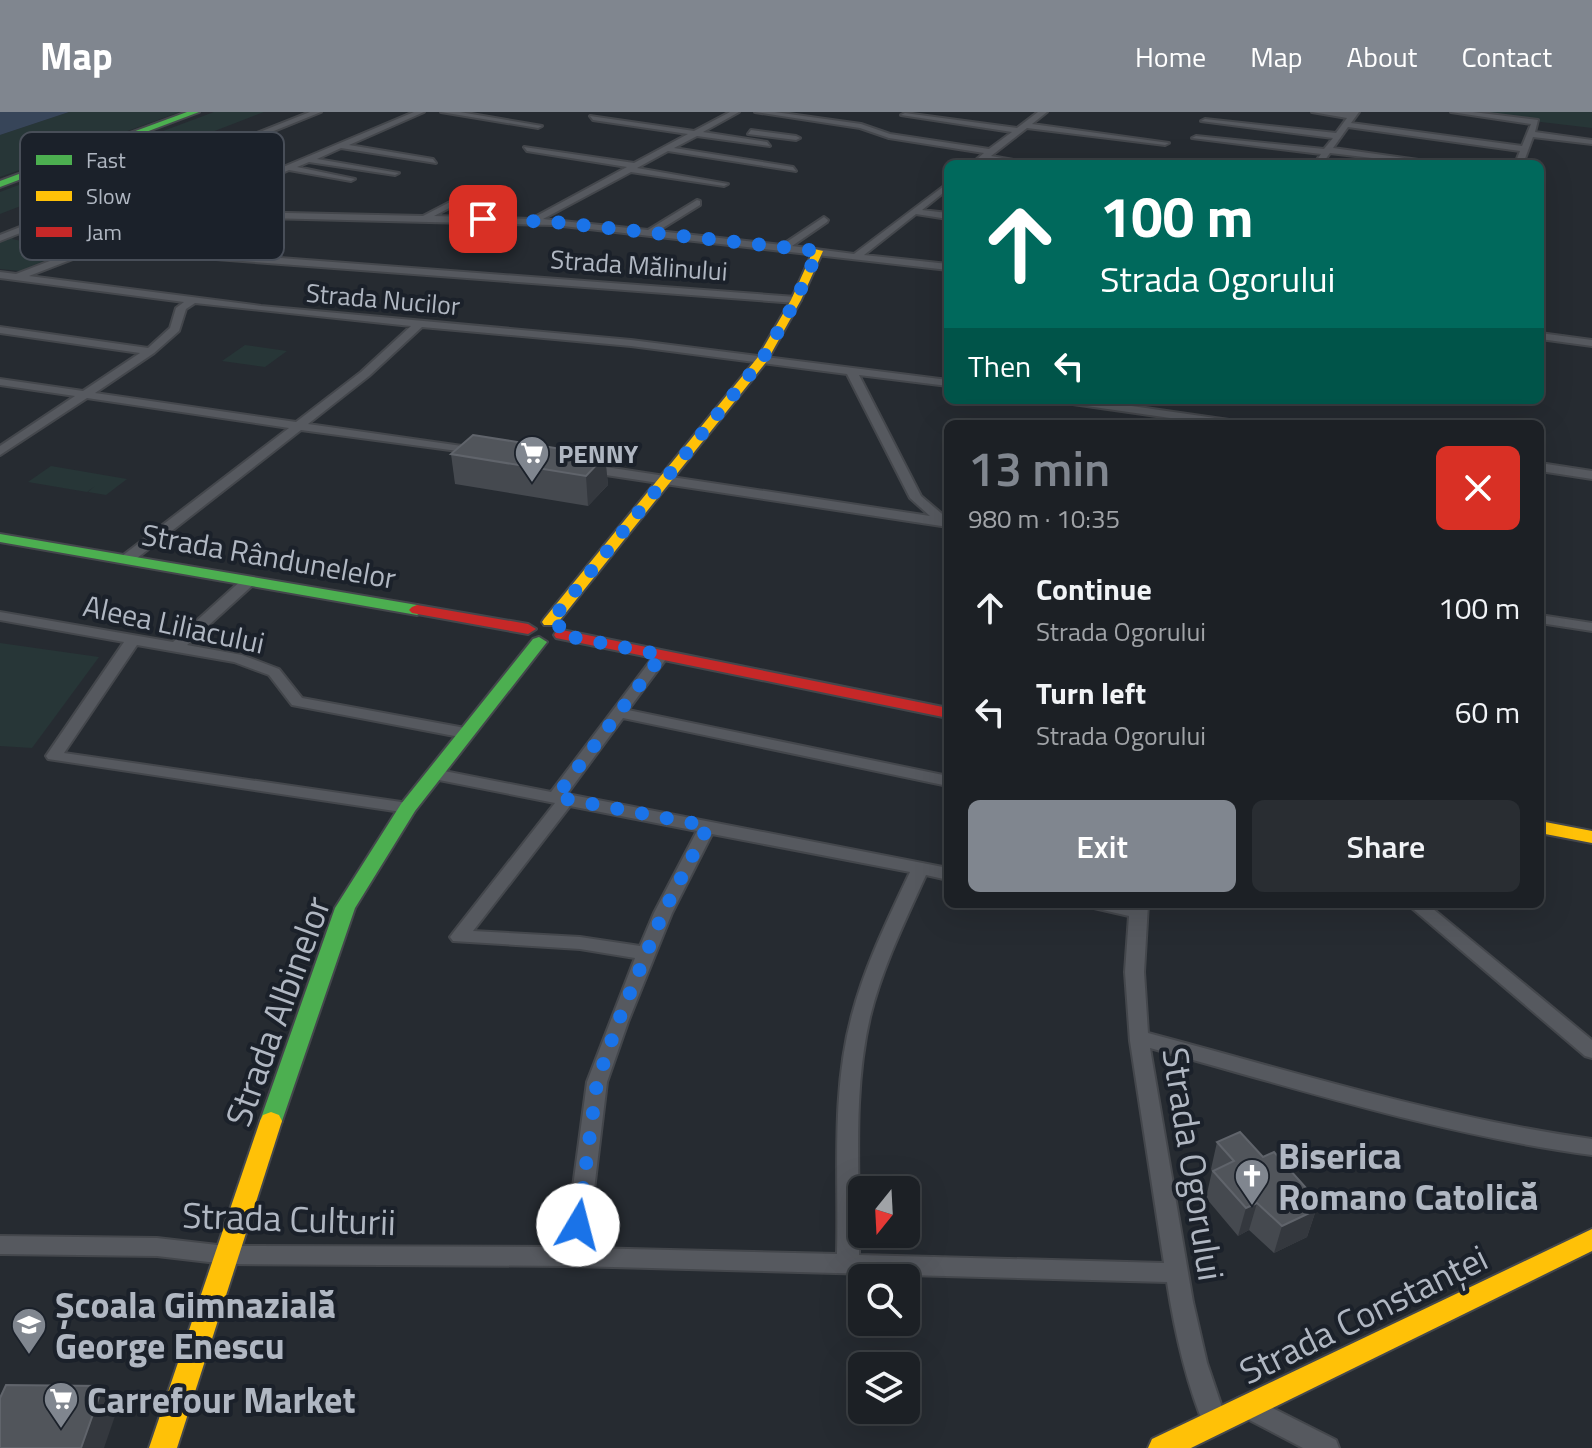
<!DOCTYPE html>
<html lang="en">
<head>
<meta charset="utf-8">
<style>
	:root { --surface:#1c2025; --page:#292d32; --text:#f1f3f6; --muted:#a0a3a7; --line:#3a3e42; --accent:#80868f }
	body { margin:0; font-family:"Titillium Web",sans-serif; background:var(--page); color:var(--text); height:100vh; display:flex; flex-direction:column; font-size:30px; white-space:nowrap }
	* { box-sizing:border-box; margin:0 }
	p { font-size:26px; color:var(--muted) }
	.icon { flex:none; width:44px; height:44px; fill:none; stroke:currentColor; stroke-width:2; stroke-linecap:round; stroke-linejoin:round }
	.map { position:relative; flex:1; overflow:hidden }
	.side { position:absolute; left:944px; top:308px; width:600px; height:488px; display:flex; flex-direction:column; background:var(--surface); border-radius:12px; box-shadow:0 8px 32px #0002,0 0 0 2px var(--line) }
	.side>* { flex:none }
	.hud { position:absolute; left:944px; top:48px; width:600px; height:244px; border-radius:12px; box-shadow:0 8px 32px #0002,0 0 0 2px var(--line); background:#00695c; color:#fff; overflow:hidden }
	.needle { width:52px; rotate:198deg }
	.tools { position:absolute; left:848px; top:1064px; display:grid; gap:16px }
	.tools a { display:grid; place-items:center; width:72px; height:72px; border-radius:12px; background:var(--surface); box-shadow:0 8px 32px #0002,0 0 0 2px var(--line); font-size:40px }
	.pin { position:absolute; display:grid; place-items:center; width:68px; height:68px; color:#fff; margin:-34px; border-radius:16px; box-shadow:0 4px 12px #0006 }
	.me { position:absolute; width:88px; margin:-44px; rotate:8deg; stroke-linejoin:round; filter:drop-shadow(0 0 6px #0008) }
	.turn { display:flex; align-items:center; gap:28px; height:168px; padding:0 24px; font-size:36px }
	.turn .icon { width:104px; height:104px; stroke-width:2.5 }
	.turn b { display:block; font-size:56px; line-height:68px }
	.then { display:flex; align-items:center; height:76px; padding:0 24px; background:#0003; gap:16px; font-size:30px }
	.round { display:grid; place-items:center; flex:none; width:84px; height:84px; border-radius:12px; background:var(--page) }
	.summary { display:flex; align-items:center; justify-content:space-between; height:136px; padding:0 24px }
	h1 { font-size:48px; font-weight:600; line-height:60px; color:var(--accent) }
	.action { display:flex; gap:16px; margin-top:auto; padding:16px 24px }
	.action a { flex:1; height:92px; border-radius:12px; background:var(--accent); color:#fff; font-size:32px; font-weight:600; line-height:92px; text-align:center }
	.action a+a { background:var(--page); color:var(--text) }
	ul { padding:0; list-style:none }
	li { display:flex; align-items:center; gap:24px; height:104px; padding:0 24px }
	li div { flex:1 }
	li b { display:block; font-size:30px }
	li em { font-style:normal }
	header { display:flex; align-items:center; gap:48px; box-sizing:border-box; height:112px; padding:0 40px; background:var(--accent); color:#fff }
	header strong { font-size:38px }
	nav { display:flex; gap:44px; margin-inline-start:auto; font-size:28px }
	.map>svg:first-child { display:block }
	.green { fill:#273637 }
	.water { fill:#374559 }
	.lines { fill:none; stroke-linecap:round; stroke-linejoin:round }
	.street-casing { stroke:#44474c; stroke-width:4 }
	.fast-casing { stroke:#44474c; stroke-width:4 }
	.slow-casing { stroke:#44474c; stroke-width:4 }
	.jam-casing { stroke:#44474c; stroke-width:4 }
	.street { fill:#56595f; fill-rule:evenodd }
	.fast { fill:#4caf50; fill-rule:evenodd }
	.slow { fill:#ffc107; fill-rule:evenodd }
	.jam { fill:#c62828; fill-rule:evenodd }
	.wall { fill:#45494f }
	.shaded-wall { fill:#34383e }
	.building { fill:#51555b; stroke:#60646b; stroke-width:2 }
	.route { stroke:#1a73e8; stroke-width:14; stroke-dasharray:0 25.2 }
	.labels { text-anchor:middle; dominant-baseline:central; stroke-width:8; stroke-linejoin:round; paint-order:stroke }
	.far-street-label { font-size:26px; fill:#b0b7c2; stroke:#1b212a }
	.far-poi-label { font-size:26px; font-weight:bold; fill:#b0b7c2; stroke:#1b212a; text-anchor:start }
	.street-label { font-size:30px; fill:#b0b7c2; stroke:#1b212a }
	.near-street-label { font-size:36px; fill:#b0b7c2; stroke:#1b212a }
	.near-poi-label { font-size:36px; font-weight:bold; fill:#b0b7c2; stroke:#1b212a; text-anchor:start }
	.key { fill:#1b212a; stroke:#484e58; stroke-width:2 }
	.key-label { font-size:22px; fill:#b0b7c2 }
</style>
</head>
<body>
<header>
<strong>Map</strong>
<nav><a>Home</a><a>Map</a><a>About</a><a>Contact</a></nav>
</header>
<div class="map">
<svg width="1592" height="1336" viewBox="0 0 1592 1336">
	<rect width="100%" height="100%" fill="#262b31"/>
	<!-- green -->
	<g class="green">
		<polygon points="69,0 180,0 0,65 0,23"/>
		<polygon points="214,0 264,0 0,102 0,80"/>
		<polygon points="1458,0 1592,0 1592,16"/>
		<polygon points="15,124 12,127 66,138 74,136 20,159 0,157 0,130"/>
		<polygon points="245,233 287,239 265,255 222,249"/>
		<polygon points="51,354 127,367 106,383 88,380 95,374 87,380 28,370"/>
		<polygon points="0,531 99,545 32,636 0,634"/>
	</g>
	<!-- water -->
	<polygon class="water" points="0,0 69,0 0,23"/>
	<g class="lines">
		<defs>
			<g id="street">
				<path d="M310,0H321L110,85L181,98L414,0H424L349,33L433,47L436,51L341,36L317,47L399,61L395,63L309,50L297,55L355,67L351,69L289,58L195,99L423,104L479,75H482V79L434,104L531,107L627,55L527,39L524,35L634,51L688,22L593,8L590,4L694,19L730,0H739L703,20L767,30L770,34L697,24L674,36L793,55L796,59L668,39L637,56L728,72L724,74L631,60L543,107L648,118L697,88L700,89V93L658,119L782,133L824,105L828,108L827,110L792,134L854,142L948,71V77L922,98L948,101V107L916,102L864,143L948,152V158L554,113L183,104L107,133L796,185L801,188L796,191L96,138L29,164L261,194L631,228L948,268V274L859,263L921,384L948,407V415L586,360L580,356L586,352L930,404L910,386L847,262L631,234L422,215L369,264L308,312L476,336L480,338V342L301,318L132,450H122V444L289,316L87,286L0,343V334L75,284L0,273V267L83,279L140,241L0,221V215L148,236L170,216L176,196L184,190L0,166V160L16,162L172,102L101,89L0,129V123ZM195,191L411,214L361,260L296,310L95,281L154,241L179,219L186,197Z"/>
				<polygon points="441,0 460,0 542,14 538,16"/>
				<polygon points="755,0 775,0 861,12 890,22 989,37 1012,20 901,3 905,1 1017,16 1038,0 1047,0 1032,12 1169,31 1165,33 1027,16 991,44 1037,52 986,48 980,52 971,52 984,41 889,26 860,16"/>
				<polygon points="1312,0 1359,0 1351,11 1522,34 1531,12 1451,0 1473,0 1538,8 1535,20 1592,28 1592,32 1533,25 1523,52 1515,52 1520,39 1348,15 1333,36 1447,52 1423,52 1330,41 1322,52 1314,52 1321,42 1192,26 1196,24 1324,37 1333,26 1201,9 1205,7 1336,21 1347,6"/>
				<polygon points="751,18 796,24 800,26 796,28 748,22"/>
				<polygon points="1540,221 1592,228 1592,234 1540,227"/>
				<polygon points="1060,288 1090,288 1236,309 1242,312 1212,312 1066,291"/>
				<polygon points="1540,351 1592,359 1592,367 1540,359"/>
				<polygon points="249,465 254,466 254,472 187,533 242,543 279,557 302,586 465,616 470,618 473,621 470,624 465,626 292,593 269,563 234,550 137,533 64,641 408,691 416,696 414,700 408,701 48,647 46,644 124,530 0,508 0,500 173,530 244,466"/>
				<polygon points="1540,503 1592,511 1592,519 1540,511"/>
				<path d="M662,539L669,543L628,598L948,664V674L623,606L567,682L948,756V768L926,763C905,809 882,856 870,905C852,983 860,1064 859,1143L1164,1151L1130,929L1125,860L1129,804L1094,796L1091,792H1148L1144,860L1148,921C1295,960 1441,1006 1592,1027V1043C1442,1023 1296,976 1150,936L1193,1190L1207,1251L1227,1310L1224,1318L1215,1321L1206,1318C1186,1271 1175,1221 1167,1170L575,1154L226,1152L157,1144L0,1142V1124L157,1126L226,1134L565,1135L587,970L635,846L580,837L453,829L450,825L453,821L555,691L434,667L426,662L434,657L551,680L657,540ZM570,694L697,719L654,801L640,834L580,825L473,819ZM712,722L910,760C888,807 865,853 852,903C831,980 839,1063 837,1142L587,1136L607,970L628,910L672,801Z"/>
				<polygon points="1407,792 1427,792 1592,928 1592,946 1585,944"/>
				<polygon points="1247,1283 1336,1328 1339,1336 1303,1336 1238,1302 1235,1294 1238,1286"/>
			</g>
			<g id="fast">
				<polygon points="187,0 199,0 0,75 0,69"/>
				<polygon points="0,422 417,493 425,498 417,503 0,430"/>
				<polygon points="539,525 547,530 415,699 355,796 282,1009 279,1015 271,1018 263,1015 260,1009 335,796 401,692 533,527"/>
			</g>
			<g id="slow">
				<polygon points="814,137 823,139 801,188 767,249 556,513 544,513 542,510 544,507 758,245 791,188"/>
				<polygon points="1540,709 1592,719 1592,731 1540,721"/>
				<polygon points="271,1000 279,1003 282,1009 177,1336 149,1336 260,1009 263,1003"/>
				<polygon points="1592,1117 1592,1139 1191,1336 1148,1336 1152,1327"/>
			</g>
			<g id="jam">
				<polygon points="417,493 528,512 536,517 528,522 412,501 409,498 412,495"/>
				<polygon points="562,518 948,596 948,606 556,526 554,523 556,520"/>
			</g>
		</defs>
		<!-- street casing -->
		<use href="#street" class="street-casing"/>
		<!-- fast casing -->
		<use href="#fast" class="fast-casing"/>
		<!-- slow casing -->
		<use href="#slow" class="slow-casing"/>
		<!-- jam casing -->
		<use href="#jam" class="jam-casing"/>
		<!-- street -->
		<use href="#street" class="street"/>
		<!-- fast -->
		<use href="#fast" class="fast"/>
		<!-- slow -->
		<use href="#slow" class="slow"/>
		<!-- jam -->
		<use href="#jam" class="jam"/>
	</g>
	<!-- wall -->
	<g class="wall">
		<polygon points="451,342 605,344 608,373 588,394 455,372"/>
		<polygon points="1217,1030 1263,1045 1316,1098 1307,1125 1274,1141 1249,1118 1238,1124 1206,1086 1212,1059 1211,1057"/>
	</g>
	<!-- shaded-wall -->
	<g class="shaded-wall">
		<polygon points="605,344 608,373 588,394 586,364"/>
		<polygon points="1307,1077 1299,1104 1299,1080"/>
		<polygon points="1257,1091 1249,1118 1238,1124 1246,1096"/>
		<polygon points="1316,1098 1307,1125 1274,1141 1282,1114"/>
		<polygon points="103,1274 116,1301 104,1336 81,1336"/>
	</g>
	<!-- building -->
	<g class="building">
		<polygon points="473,323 605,344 586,364 451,342"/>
		<polygon points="1240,1020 1263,1045 1274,1040 1307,1077 1299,1080 1316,1098 1282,1114 1257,1091 1246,1096 1213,1059 1234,1049 1217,1030"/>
		<polygon points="6,1273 103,1274 81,1336 0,1336 0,1286"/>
	</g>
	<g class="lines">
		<!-- route -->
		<polyline class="route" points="483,107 554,110 818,139 796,188 763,246 550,510 563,516 562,523 662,543 556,685 708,714 663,801 618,910 597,970 578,1113"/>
	</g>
	<!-- icons -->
	<defs>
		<symbol id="supermarket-pin" viewBox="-11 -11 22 30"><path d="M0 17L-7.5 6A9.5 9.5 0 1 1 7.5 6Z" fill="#80868f" stroke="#1b212a"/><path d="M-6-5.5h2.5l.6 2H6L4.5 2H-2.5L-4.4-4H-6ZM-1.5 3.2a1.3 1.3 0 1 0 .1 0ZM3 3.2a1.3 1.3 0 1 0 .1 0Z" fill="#fff"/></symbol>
		<symbol id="church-pin" viewBox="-11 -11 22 30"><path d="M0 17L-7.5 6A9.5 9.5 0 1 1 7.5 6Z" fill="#80868f" stroke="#1b212a"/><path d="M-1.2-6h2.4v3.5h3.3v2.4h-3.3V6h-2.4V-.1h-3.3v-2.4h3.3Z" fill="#fff"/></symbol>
		<symbol id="school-pin" viewBox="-11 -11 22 30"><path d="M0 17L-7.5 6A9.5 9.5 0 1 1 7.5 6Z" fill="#80868f" stroke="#1b212a"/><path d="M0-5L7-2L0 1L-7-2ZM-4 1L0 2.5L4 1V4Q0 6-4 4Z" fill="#fff"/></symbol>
	</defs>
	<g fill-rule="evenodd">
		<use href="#supermarket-pin" x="512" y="321" width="40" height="54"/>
		<use href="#church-pin" x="1232" y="1044" width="40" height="54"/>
		<use href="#school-pin" x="9" y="1193" width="40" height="54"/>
		<use href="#supermarket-pin" x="41" y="1267" width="40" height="54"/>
	</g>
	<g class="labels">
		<!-- far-street labels -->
		<g class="far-street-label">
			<text transform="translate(639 153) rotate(4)">Strada Mălinului</text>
			<text transform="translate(383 187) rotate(5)">Strada Nucilor</text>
		</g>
		<!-- far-poi labels -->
		<g class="far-poi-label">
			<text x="558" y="341">PENNY</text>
		</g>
		<!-- street labels -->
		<g class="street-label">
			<text transform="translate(269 444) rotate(10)">Strada Rândunelelor</text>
			<text transform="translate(174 512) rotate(12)">Aleea Liliacului</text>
		</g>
		<!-- near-street labels -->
		<g class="near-street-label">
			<text transform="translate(277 899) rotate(-70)">Strada Albinelor</text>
			<text transform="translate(1194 1052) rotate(81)">Strada Ogorului</text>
			<text transform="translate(289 1106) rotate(2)">Strada Culturii</text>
			<text transform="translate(1363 1202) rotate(-26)">Strada Constanței</text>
		</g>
		<!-- near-poi labels -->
		<g class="near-poi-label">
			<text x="1278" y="1043">Biserica<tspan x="1278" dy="41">Romano Catolică</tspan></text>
			<text x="55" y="1192">Școala Gimnazială<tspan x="55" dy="41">George Enescu</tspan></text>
			<text x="87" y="1287">Carrefour Market</text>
		</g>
	</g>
	<!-- legend -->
	<rect x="20" y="20" width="264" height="128" rx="12" class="key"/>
	<rect x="36" y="43" width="36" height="10" fill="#4caf50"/>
	<rect x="36" y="79" width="36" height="10" fill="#ffc107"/>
	<rect x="36" y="115" width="36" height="10" fill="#c62828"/>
	<g class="key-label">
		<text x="86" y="56">Fast</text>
		<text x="86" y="92">Slow</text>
		<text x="86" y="128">Jam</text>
	</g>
</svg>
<div class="tools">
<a><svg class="needle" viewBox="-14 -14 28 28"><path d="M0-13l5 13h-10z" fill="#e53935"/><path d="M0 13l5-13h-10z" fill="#a0a3a7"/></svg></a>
<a><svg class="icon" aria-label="search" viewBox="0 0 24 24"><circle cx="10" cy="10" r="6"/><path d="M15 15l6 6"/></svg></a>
<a><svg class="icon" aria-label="layers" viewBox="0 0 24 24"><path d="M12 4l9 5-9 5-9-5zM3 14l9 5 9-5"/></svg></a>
</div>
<div class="pin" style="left:483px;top:107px;background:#d93025"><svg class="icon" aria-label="arrive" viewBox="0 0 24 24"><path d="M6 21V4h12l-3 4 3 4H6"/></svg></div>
<svg class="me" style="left:578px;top:1113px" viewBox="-20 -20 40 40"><circle r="19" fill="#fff"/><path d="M0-13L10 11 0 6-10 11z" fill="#1a73e8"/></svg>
<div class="hud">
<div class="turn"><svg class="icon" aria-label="ahead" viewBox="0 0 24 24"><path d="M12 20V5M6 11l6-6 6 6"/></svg><div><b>100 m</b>Strada Ogorului</div></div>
<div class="then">Then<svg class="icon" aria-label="left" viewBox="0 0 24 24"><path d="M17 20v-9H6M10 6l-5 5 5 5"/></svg></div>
</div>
<section class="side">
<div class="summary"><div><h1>13 min</h1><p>980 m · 10:35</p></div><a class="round" style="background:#d93025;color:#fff"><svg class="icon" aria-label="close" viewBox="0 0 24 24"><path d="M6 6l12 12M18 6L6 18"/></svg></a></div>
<ul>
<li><svg class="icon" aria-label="ahead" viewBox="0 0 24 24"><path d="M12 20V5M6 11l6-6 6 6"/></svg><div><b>Continue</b><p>Strada Ogorului</p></div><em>100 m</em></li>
<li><svg class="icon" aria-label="left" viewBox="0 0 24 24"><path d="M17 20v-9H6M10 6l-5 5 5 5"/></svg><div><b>Turn left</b><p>Strada Ogorului</p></div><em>60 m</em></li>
</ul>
<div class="action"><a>Exit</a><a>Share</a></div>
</section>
</div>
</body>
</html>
